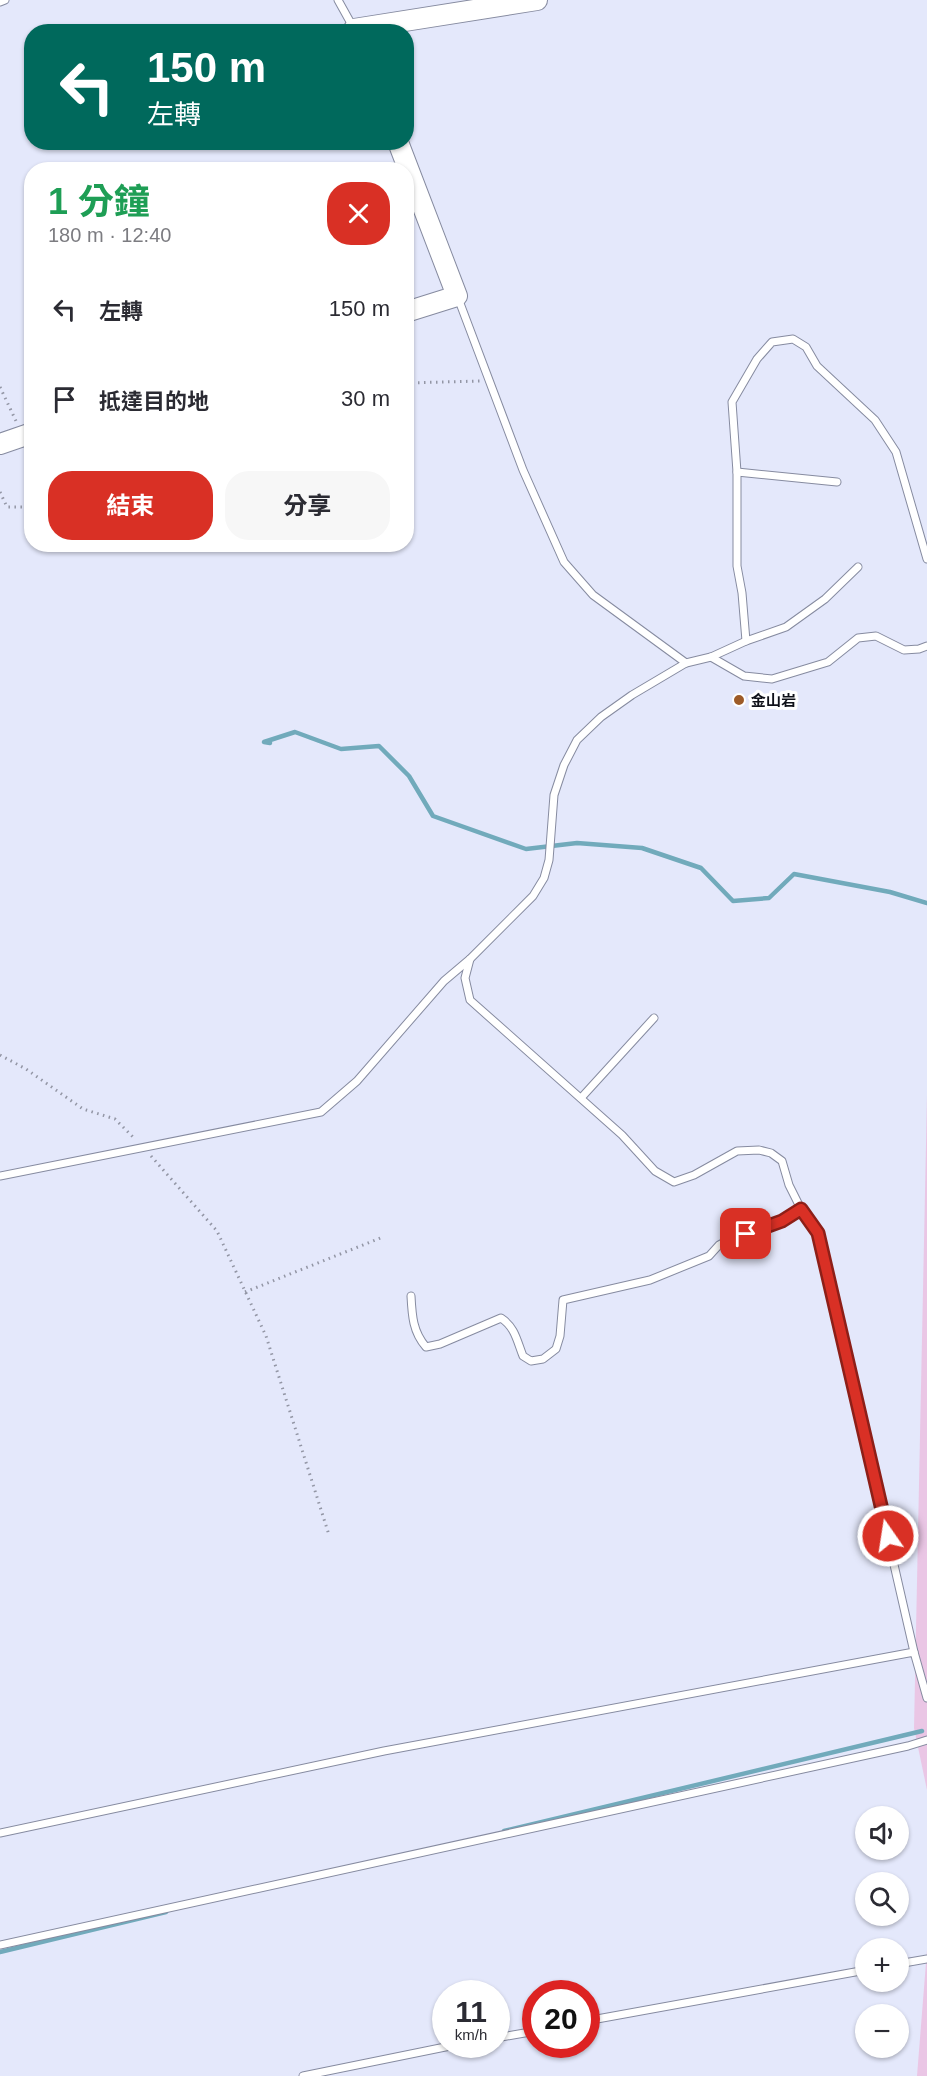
<!DOCTYPE html>
<html lang="zh-TW">
<head>
<meta charset="utf-8">
<style>
	:root { --surface:#fff; --page:#f7f7f7; --text:#2b2b33; --muted:#7c7c81; --accent:#d93025 }
	body { margin:0; font-family:Arial,"Noto Sans TC",sans-serif; background:var(--page); color:var(--text); height:100vh; display:flex; flex-direction:column; font-size:22px; white-space:nowrap }
	* { box-sizing:border-box; margin:0 }
	p { font-size:20px; color:var(--muted) }
	.icon { flex:none; width:33px; height:33px; fill:none; stroke:currentColor; stroke-width:2; stroke-linecap:round; stroke-linejoin:round }
	.map { position:relative; flex:1; overflow:hidden }
	.side { position:absolute; left:24px; top:162px; width:390px; height:390px; display:flex; flex-direction:column; background:var(--surface); border-radius:24px; box-shadow:0 2px 4px #0004 }
	.side>* { flex:none }
	.banner { position:absolute; left:24px; top:24px; width:390px; height:126px; border-radius:24px; box-shadow:0 2px 4px #0004; background:#00695c; color:#fff; overflow:hidden }
	.fabs { position:absolute; left:855px; top:1806px; display:grid; gap:12px }
	.fabs a { display:grid; place-items:center; width:54px; height:54px; border-radius:50%; background:var(--surface); box-shadow:0 2px 4px #0004; font-size:30px }
	.speed { position:absolute; left:432px; top:1980px; display:flex; gap:12px; font-size:30px; font-weight:700; text-align:center }
	.speed>* { display:grid; place-content:center; width:78px; height:78px; border-radius:50%; background:var(--surface); box-shadow:0 2px 4px #0004; line-height:1 }
	.speed small { font-size:15px; font-weight:400 }
	.speed .limit { border:9px solid #d22; background:#fff; color:#111 }
	.pin { position:absolute; display:grid; place-items:center; width:51px; height:51px; color:#fff; margin:-26px; border-radius:12px; box-shadow:0 3px 9px #0006 }
	.me { position:absolute; width:66px; margin:-33px; rotate:347deg; stroke-linejoin:round; filter:drop-shadow(0 0 4px #0008) }
	.turn { display:flex; align-items:center; gap:21px; height:126px; padding:0 24px; font-size:27px }
	.turn .icon { width:78px; height:78px; stroke-width:2.5 }
	.turn b { display:block; font-size:42px; line-height:51px }
	.round { display:grid; place-items:center; flex:none; width:63px; height:63px; border-radius:24px; background:var(--page) }
	.headline { display:flex; align-items:center; justify-content:space-between; height:102px; padding:0 24px }
	h1 { font-size:36px; font-weight:700; line-height:45px; color:#1e9e55 }
	.primary-button { display:flex; gap:12px; margin-top:auto; padding:12px 24px }
	.primary-button a { flex:1; height:69px; border-radius:24px; background:var(--accent); color:#fff; font-size:24px; font-weight:700; line-height:69px; text-align:center }
	.primary-button a+a { background:var(--page); color:var(--text) }
	ul { padding:0; list-style:none }
	li { display:flex; align-items:center; gap:18px; height:90px; padding:0 24px }
	li div { flex:1 }
	li b { display:block; font-size:22px }
	li em { font-style:normal }
	.map>svg:first-child { display:block }
	.green { fill:#eac6e5 }
	.lines { fill:none; stroke-linecap:round; stroke-linejoin:round }
	.stream { stroke:#71aabb; stroke-width:4.5 }
	.lane-casing { stroke:#868ba0; stroke-width:9 }
	.secondary-casing { stroke:#868ba0; stroke-width:22 }
	.path { stroke:#9396a5; stroke-width:3; stroke-dasharray:1.5 4.5; stroke-linecap:butt }
	.lane { stroke:#fff; stroke-width:7 }
	.secondary { stroke:#fff; stroke-width:20 }
	.route-casing { stroke:#8d1f18; stroke-width:15 }
	.route { stroke:#d93025; stroke-width:10 }
	.poi-dot { fill:#9d5b28; stroke:#fff; stroke-width:2 }
	.labels { text-anchor:middle; dominant-baseline:central; stroke-width:6; stroke-linejoin:round; paint-order:stroke }
	.poi-label { font-size:15px; font-weight:bold; fill:#0f1119; stroke:#fff; text-anchor:start }
</style>
</head>
<body>
<div class="map">
<svg width="927" height="2076" viewBox="0 0 927 2076">
	<rect width="100%" height="100%" fill="#e4e8fb"/>
	<!-- green -->
	<g class="green">
		<polygon points="927,1095 927,1790 914,1728"/>
		<polygon points="927,1950 927,2076 917,2076"/>
	</g>
	<g class="lines">
		<!-- stream -->
		<g class="stream">
			<polyline points="270,743 264,742 295,732 341,749 379,746 409,776 433,816 526,849 577,843 642,848 701,868 733,901 769,898 794,874 890,892 927,903"/>
			<polyline points="504,1831 922,1731"/>
			<polyline points="0,1952 166,1912"/>
		</g>
		<defs>
			<g id="lane">
				<polyline points="338,0 353,27"/>
				<polyline points="0,2 5,0"/>
				<polyline points="458,298 523,470 564,562 593,595 686,663"/>
				<polyline points="737,472 837,482"/>
				<polyline points="746,641 742,593 737,566 737,472 732,402 757,359 772,342 793,339 806,347 817,366 875,420 896,452 927,559"/>
				<polyline points="711,657 744,676 772,679 828,662 858,638 876,636 904,650 919,649 927,646"/>
				<polyline points="470,959 465,978 470,1000 622,1135 655,1171 674,1182 694,1175 737,1151 759,1150 771,1153 782,1161 789,1185 801,1209 818,1233 914,1652"/>
				<polyline points="581,1098 654,1018"/>
				<polyline points="0,1176 321,1112 357,1081 444,981 470,959 533,896 544,878 549,860 554,795 564,765 577,740 601,717 632,695 686,663 711,657 746,641 786,627 825,599 858,567"/>
				<path d="M411,1296C412,1316 413,1332 426,1347L440,1344L501,1318C515,1327 517,1341 523,1356L531,1361L543,1359L556,1349L560,1336L563,1300L650,1280L709,1256L719,1245L730,1239L782,1221L801,1209"/>
				<polyline points="0,1833 384,1751 914,1652 927,1698"/>
				<polyline points="0,1945 908,1746 927,1740"/>
				<polyline points="898,1964 927,1959"/>
				<polyline points="586,2021 866,1970"/>
				<polyline points="496,2038 536,2031"/>
				<polyline points="303,2076 460,2044"/>
			</g>
			<g id="secondary">
				<polyline points="355,32 354,29 537,0"/>
				<polyline points="398,142 457,296 406,312"/>
				<polyline points="0,444 32,433"/>
			</g>
		</defs>
		<!-- lane casing -->
		<use href="#lane" class="lane-casing"/>
		<!-- secondary casing -->
		<use href="#secondary" class="secondary-casing"/>
		<!-- path -->
		<g class="path">
			<polyline points="406,383 480,381"/>
			<polyline points="0,387 16,421"/>
			<polyline points="0,492 7,507 23,507 32,504"/>
			<polyline points="0,1055 26,1069 83,1109 115,1119 134,1138"/>
			<polyline points="151,1156 217,1231 266,1336 329,1535"/>
			<polyline points="245,1292 383,1237"/>
		</g>
		<!-- lane -->
		<use href="#lane" class="lane"/>
		<!-- secondary -->
		<use href="#secondary" class="secondary"/>
	</g>
	<g class="lines">
		<defs>
			<polyline id="route" points="746,1234 782,1221 801,1209 818,1233 888,1536"/>
		</defs>
		<!-- route casing -->
		<use href="#route" class="route-casing"/>
		<!-- route -->
		<use href="#route" class="route"/>
	</g>
	<!-- markers -->
	<circle class="poi-dot" cx="739" cy="700" r="6"/>
	<g class="labels">
		<!-- poi labels -->
		<g class="poi-label">
			<text x="751" y="700">金山岩</text>
		</g>
	</g>
</svg>
<div class="fabs">
<a><svg class="icon" aria-label="sound" viewBox="0 0 24 24"><path d="M4 9h4l5-4v14l-5-4H4zM17 9q2 3 0 6"/></svg></a>
<a><svg class="icon" aria-label="search" viewBox="0 0 24 24"><circle cx="10" cy="10" r="6"/><path d="M15 15l6 6"/></svg></a>
<a>+</a>
<a>−</a>
</div>
<div class="speed"><div>11<small>km/h</small></div><div class="limit">20</div></div>
<div class="pin" style="left:746px;top:1234px;background:#d93025"><svg class="icon" aria-label="arrive" viewBox="0 0 24 24"><path d="M6 21V4h12l-3 4 3 4H6"/></svg></div>
<svg class="me" style="left:888px;top:1536px" viewBox="-20 -20 40 40"><circle r="17" fill="#d93025" stroke="#fff" stroke-width="3"/><path d="M0-11L8 9 0 5-8 9z" fill="#fff"/></svg>
<div class="banner">
<div class="turn"><svg class="icon" aria-label="left" viewBox="0 0 24 24"><path d="M17 20v-9H6M10 6l-5 5 5 5"/></svg><div><b>150 m</b>左轉</div></div>
</div>
<section class="side">
<div class="headline"><div><h1>1 分鐘</h1><p>180 m · 12:40</p></div><a class="round" style="background:#d93025;color:#fff"><svg class="icon" aria-label="close" viewBox="0 0 24 24"><path d="M6 6l12 12M18 6L6 18"/></svg></a></div>
<ul>
<li><svg class="icon" aria-label="left" viewBox="0 0 24 24"><path d="M17 20v-9H6M10 6l-5 5 5 5"/></svg><div><b>左轉</b></div><em>150 m</em></li>
<li><svg class="icon" aria-label="arrive" viewBox="0 0 24 24"><path d="M6 21V4h12l-3 4 3 4H6"/></svg><div><b>抵達目的地</b></div><em>30 m</em></li>
</ul>
<div class="primary-button"><a>結束</a><a>分享</a></div>
</section>
</div>
</body>
</html>
